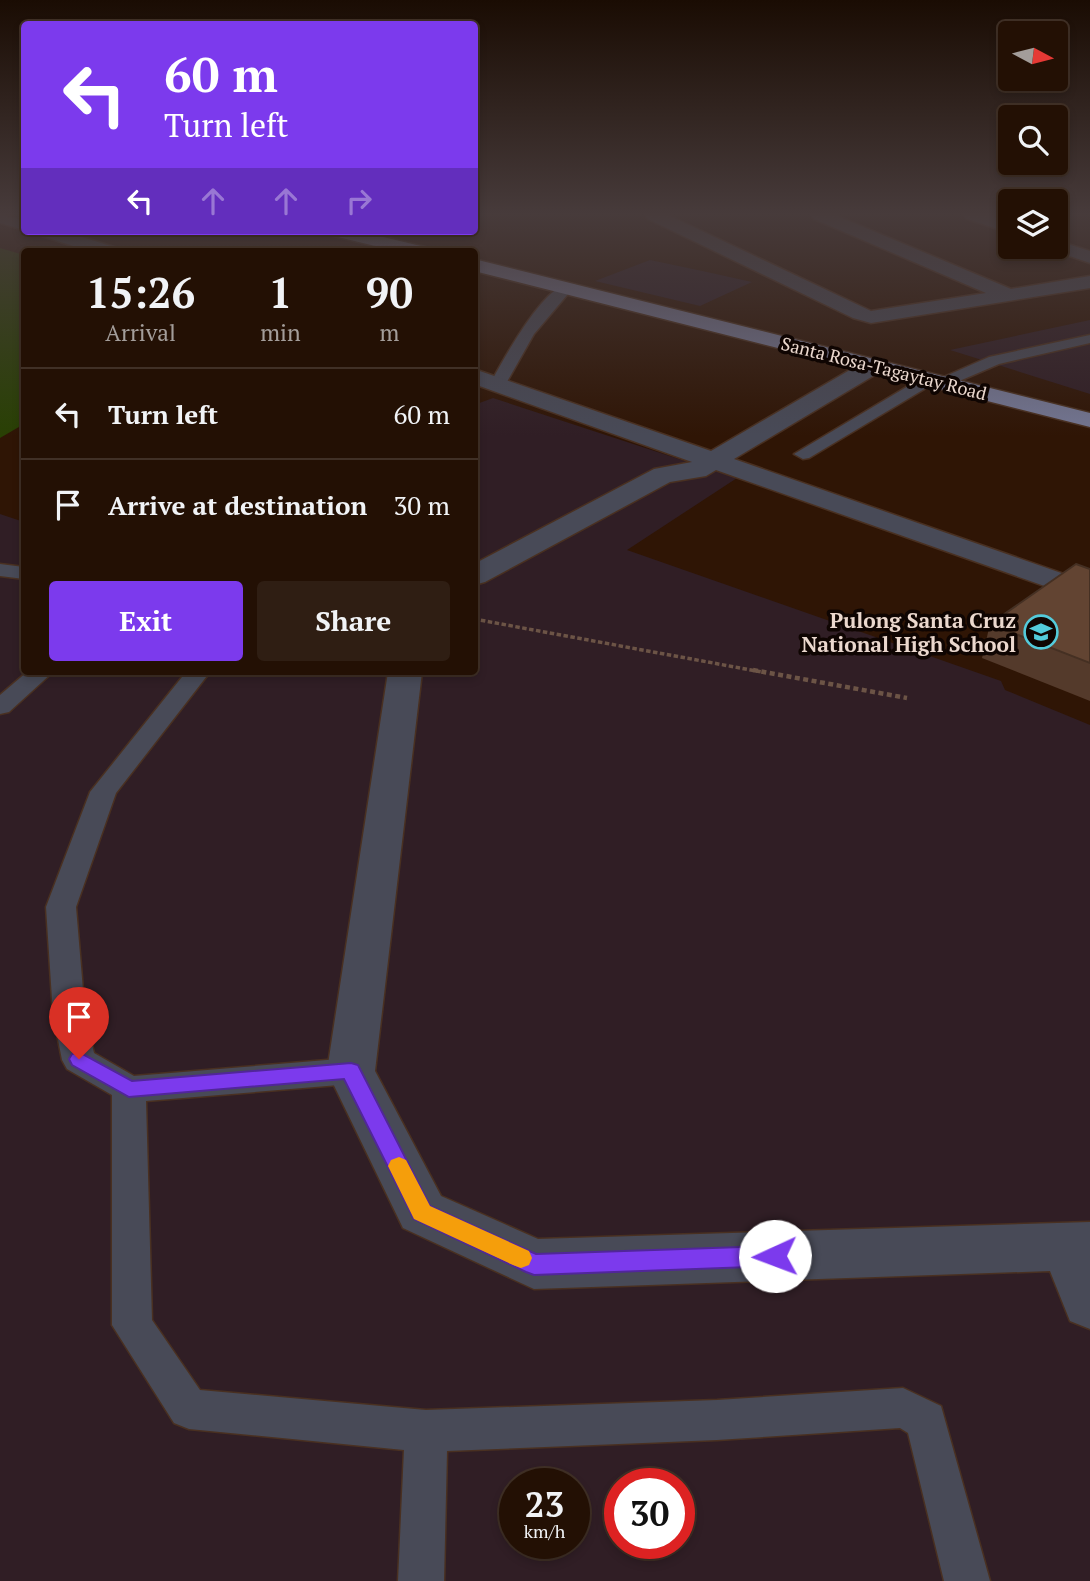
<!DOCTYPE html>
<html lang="en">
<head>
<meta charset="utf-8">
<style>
	:root { --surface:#231004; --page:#2f1e13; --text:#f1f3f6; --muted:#a39d9a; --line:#403026; --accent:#7c3aed }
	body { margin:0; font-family:"PT Serif",serif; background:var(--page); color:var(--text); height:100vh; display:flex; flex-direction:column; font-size:26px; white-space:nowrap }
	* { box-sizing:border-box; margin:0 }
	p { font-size:23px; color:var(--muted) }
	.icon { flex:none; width:38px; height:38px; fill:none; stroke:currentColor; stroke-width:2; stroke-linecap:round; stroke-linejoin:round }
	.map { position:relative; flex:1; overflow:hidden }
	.sheet { position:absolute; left:21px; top:248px; width:457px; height:427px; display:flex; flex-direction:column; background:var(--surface); border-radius:7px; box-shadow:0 4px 10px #0003,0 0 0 2px var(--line) }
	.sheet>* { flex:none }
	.guide { position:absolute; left:21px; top:21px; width:457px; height:214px; border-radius:7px; box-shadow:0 4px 10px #0003,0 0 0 2px var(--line); background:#7c3aed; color:#fff; overflow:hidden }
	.needle { width:46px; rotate:97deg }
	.controls { position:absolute; left:998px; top:21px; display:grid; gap:14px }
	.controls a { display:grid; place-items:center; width:70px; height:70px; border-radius:7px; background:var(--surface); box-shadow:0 4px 10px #0003,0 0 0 2px var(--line); font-size:35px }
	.speed { position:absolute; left:499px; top:1468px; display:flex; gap:14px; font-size:35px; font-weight:700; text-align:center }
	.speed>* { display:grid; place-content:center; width:91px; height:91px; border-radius:50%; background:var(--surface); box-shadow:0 4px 10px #0003,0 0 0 2px var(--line); line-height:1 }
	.speed small { font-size:18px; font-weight:400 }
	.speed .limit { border:10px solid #d22; background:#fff; color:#111 }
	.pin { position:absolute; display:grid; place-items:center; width:60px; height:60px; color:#fff; margin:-72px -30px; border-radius:50% 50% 50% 0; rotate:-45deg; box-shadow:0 0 7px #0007 }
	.pin .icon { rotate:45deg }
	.me { position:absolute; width:77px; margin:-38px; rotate:268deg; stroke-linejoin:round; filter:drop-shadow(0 0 5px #0008) }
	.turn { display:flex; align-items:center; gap:24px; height:147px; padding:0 28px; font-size:32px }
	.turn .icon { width:91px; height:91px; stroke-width:2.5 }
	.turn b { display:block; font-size:49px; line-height:60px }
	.lanes { display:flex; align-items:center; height:66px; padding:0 28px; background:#0003; justify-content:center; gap:35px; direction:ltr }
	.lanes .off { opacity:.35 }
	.eta { display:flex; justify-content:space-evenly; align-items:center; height:119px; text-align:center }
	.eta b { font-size:42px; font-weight:700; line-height:49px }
	.button { display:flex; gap:14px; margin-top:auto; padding:14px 28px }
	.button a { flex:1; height:80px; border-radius:7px; background:var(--accent); color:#fff; font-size:28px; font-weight:700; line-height:80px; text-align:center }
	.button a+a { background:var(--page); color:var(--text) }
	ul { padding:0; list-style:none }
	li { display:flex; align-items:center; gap:21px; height:91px; padding:0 28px; border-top:2px solid var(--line) }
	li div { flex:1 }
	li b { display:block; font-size:26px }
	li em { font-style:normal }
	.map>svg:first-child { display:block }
	.commercial { fill:#2f1f29 }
	.industrial { fill:#301e25; fill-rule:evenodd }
	.green { fill:#294004 }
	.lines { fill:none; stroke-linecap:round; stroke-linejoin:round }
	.service-casing { stroke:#493021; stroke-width:3 }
	.minor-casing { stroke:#493021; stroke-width:3 }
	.primary-casing { stroke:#493021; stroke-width:3 }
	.path-far1 { stroke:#6c5446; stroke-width:3.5; stroke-dasharray:4.5 2.5; stroke-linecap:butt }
	.path { stroke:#6c5446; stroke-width:4.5; stroke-dasharray:5 3.5; stroke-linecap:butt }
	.service { fill:#484a57; fill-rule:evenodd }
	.minor { fill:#484a57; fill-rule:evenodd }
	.primary { fill:#737692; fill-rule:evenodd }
	.wall { fill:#543a2b }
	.building { fill:#624432; stroke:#453023; stroke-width:2 }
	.route { fill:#7c3aed; stroke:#51269a; stroke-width:2 }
	.slow { fill:#f59e0b }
	.labels { text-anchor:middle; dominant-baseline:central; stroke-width:7; stroke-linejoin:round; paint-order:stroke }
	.far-street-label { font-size:18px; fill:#ebd8ce; stroke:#0f0502 }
	.poi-label { font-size:21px; font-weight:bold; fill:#ebd8ce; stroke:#0f0502; text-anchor:end }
</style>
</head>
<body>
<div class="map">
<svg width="1090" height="1581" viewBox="0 0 1090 1581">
	<rect width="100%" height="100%" fill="#2f1505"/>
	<!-- commercial -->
	<polygon class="commercial" points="650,260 707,272 752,282 700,306 595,281"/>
	<!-- industrial -->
	<g class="industrial">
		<polygon points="1090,320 1090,394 950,350"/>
		<path d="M493,398L737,478L627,550L1001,681L1005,690L1090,725V1581H0V514L24,522V672H474V405ZM514,1484H574V1544H514ZM620,1484H679V1544H620Z"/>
	</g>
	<!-- green -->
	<polygon class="green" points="0,248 24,255 24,424 0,438"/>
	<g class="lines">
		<defs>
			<g id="service">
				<path d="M566,284L573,288L534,334L504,387H492L490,384C503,360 540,292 566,284Z"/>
				<polygon points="1090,335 1090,343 999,364 950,385 944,387 936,382 809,458 803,459 794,454 925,376 931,374 939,379 989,357"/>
				<polygon points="0,564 24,567 24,579 0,576"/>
				<polygon points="27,672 53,672 9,712 0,714 0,695"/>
				<polygon points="186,672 210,672 116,793 76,907 85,1014 94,1053 134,1076 351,1058 363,1062 368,1071 363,1080 351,1084 146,1101 152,1320 200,1390 426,1410 717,1400 903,1388 941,1406 990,1581 944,1581 908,1433 900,1428 717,1440 447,1451 444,1581 398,1581 404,1450 189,1429 174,1423 112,1325 112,1095 67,1069 62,1060 53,1014 46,907 90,792"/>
			</g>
			<g id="minor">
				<polygon points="0,215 24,220 24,230 0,223"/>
				<polygon points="645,215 668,215 871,311 986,293 814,219 811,215 835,215 1011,289 1090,276 1090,288 871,323 853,318 648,219"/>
				<polygon points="964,215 989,215 1010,222 1010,233 967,219"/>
				<polygon points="36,231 63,231 117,248 119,252 92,252 39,235"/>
				<polygon points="1055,240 1090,251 1090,263 1049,249 1047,247 1055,247"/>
				<polygon points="875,358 883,360 886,365 883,370 734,459 1090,583 1090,602 716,470 706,476 670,482 485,582 474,585 474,564 654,469 692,462 474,384 474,369 711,451 867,360"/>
				<polygon points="388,672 422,672 375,1071 441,1196 538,1239 1090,1222 1090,1329 1070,1321 1050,1271 534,1289 403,1228 327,1071"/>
			</g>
			<g id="primary">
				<polygon points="327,231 358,231 429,248 431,252 400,252 330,235"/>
				<polygon points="474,259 1090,413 1090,427 474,271"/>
			</g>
		</defs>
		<!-- service casing -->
		<use href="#service" class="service-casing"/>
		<!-- minor casing -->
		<use href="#minor" class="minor-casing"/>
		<!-- primary casing -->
		<use href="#primary" class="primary-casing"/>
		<!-- path-far1 -->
		<polyline class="path-far1" points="474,619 762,672"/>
		<!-- path -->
		<polyline class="path" points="753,670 907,698"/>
		<!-- service -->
		<use href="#service" class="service"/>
		<!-- minor -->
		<use href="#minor" class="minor"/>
		<!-- primary -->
		<use href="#primary" class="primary"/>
	</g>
	<!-- wall -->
	<polygon class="wall" points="1090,569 1090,701 982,658 990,624"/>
	<!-- building -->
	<polygon class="building" points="1076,564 1090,569 1090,663 990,624"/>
	<!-- sky -->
	<linearGradient id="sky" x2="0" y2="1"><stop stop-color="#1a0c03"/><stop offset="0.49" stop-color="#473b3b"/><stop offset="1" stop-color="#473b3b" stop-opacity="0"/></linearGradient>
	<rect width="1090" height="436" fill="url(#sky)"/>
	<!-- route -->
	<polygon class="route" points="79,1052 132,1081 351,1063 358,1065 430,1206 536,1254 775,1246 783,1249 787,1256 783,1263 775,1266 534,1275 526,1272 414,1219 344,1079 129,1097 72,1065 69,1059 72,1054"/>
	<!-- slow -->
	<polygon class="slow" points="399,1157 406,1160 430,1206 529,1251 532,1258 529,1265 521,1268 513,1265 414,1219 388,1166 391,1160"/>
	<!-- icons -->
	<defs>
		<symbol id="school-ring" viewBox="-11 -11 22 22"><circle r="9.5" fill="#0f0502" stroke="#53cbdb" stroke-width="1.5"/><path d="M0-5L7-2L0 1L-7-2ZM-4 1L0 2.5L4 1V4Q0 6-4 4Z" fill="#53cbdb"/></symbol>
	</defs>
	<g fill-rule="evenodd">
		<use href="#school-ring" x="1022" y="613" width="38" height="38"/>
	</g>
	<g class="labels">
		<!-- far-street labels -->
		<g class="far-street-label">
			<text transform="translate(884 368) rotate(14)">Santa Rosa-Tagaytay Road</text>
		</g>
		<!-- poi labels -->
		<g class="poi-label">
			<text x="1016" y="620">Pulong Santa Cruz<tspan x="1016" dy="24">National High School</tspan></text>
		</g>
	</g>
</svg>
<div class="controls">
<a><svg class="needle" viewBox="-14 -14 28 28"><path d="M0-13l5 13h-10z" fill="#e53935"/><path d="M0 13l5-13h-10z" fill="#a39d9a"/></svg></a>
<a><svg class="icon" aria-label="search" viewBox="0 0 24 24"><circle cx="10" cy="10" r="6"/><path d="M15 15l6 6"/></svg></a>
<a><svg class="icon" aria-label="layers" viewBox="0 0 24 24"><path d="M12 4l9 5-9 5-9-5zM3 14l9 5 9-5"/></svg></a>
</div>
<div class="speed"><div>23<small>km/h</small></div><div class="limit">30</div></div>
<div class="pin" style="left:79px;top:1059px;background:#d93025"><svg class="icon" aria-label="arrive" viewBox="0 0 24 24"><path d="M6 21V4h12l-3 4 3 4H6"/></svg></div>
<svg class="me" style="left:775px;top:1256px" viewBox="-20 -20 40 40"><circle r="19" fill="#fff"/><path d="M0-13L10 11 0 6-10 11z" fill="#7c3aed"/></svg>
<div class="guide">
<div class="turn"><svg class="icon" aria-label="left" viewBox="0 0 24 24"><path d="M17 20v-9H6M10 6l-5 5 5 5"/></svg><div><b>60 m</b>Turn left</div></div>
<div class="lanes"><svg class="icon" aria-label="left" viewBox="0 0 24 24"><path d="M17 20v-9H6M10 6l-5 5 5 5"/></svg><svg class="icon off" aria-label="ahead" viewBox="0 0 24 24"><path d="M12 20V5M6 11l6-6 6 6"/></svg><svg class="icon off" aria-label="ahead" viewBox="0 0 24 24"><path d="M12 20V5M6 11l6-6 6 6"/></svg><svg class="icon off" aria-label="right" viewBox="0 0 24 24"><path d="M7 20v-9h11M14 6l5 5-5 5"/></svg></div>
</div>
<section class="sheet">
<div class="eta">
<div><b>15:26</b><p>Arrival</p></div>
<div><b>1</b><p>min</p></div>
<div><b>90</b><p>m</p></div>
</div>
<ul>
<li><svg class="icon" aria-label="left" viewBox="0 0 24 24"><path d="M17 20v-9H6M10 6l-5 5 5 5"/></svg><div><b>Turn left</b></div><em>60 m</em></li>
<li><svg class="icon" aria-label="arrive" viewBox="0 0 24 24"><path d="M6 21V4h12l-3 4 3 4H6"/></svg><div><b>Arrive at destination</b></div><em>30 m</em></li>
</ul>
<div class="button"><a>Exit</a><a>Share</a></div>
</section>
</div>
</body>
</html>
